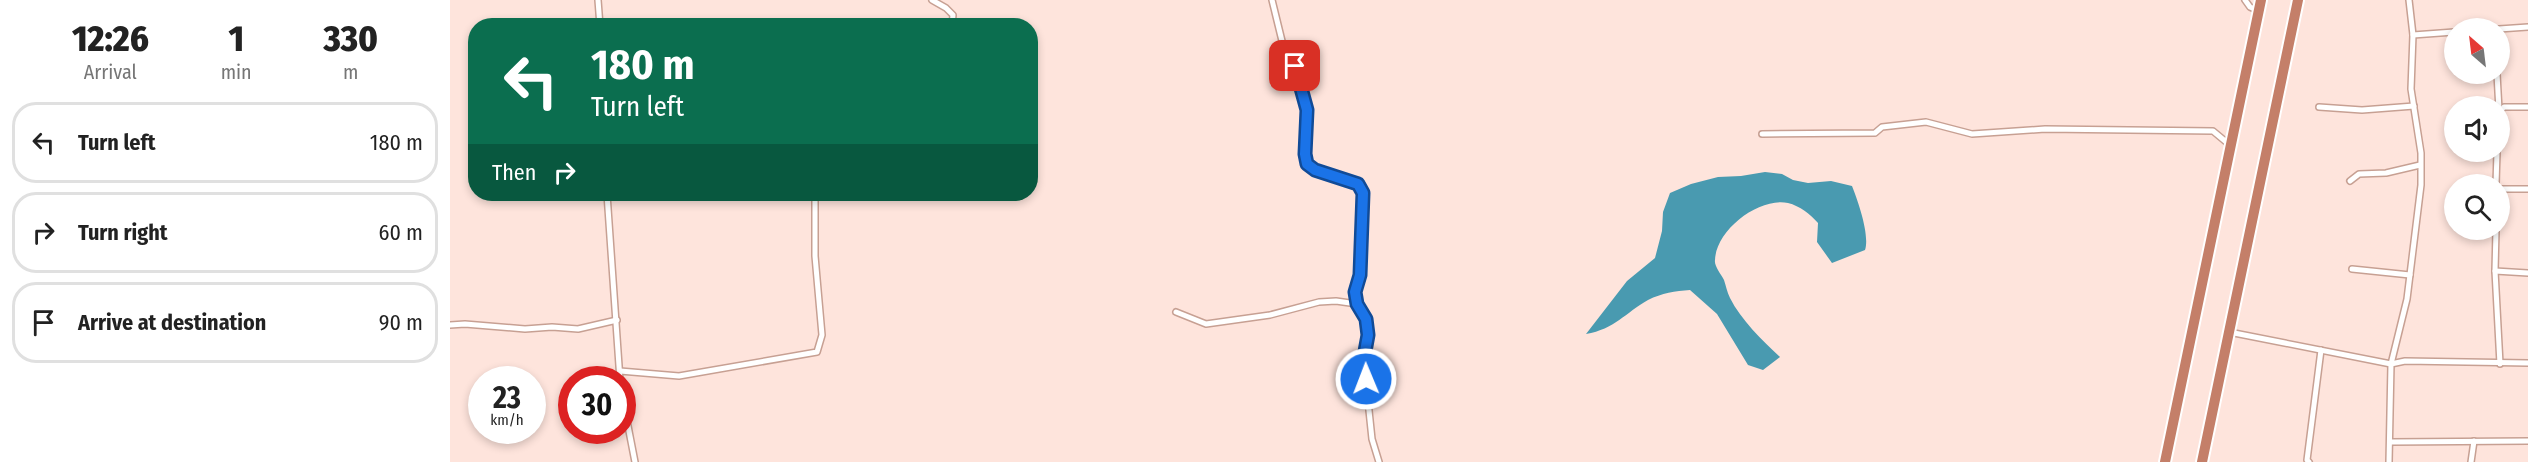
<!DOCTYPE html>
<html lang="en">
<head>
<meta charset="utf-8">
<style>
	:root { --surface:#fff; --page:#f2f2f2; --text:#222; --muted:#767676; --line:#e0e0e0 }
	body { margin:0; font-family:"Fira Sans Condensed",sans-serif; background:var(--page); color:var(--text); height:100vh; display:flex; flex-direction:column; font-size:22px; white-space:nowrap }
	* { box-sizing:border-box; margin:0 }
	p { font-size:20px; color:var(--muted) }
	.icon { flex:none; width:33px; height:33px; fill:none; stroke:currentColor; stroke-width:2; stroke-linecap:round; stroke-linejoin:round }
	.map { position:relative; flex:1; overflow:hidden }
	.drawer { display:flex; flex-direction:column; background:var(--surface); width:450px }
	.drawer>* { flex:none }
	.banner { position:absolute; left:18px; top:18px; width:570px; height:183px; border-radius:24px; box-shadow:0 3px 9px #0003; background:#0b6e4f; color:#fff; overflow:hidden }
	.needle { width:39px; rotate:332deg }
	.tools { position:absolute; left:1994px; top:18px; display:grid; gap:12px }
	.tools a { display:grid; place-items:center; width:66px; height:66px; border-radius:50%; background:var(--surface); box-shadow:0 3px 9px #0003; font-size:30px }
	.speed { position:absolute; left:18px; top:366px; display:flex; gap:12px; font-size:30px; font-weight:700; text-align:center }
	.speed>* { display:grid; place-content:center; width:78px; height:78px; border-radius:50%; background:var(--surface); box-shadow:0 3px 9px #0003; line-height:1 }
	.speed small { font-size:15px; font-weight:400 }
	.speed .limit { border:9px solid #d22; background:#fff; color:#111 }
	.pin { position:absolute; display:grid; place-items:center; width:51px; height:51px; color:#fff; margin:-26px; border-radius:12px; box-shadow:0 3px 9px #0006 }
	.me { position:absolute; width:66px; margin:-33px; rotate:359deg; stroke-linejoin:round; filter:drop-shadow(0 0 4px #0008) }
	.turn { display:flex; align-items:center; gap:21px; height:126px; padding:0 24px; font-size:27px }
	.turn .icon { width:78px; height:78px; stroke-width:2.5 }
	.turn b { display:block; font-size:42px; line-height:51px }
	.then { display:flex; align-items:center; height:57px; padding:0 24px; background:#0003; gap:12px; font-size:22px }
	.eta { display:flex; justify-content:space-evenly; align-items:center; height:102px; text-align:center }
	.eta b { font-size:36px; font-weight:800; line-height:42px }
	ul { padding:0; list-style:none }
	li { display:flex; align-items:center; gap:18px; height:81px; margin:0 12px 9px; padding:0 12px; border:3px solid var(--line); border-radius:24px }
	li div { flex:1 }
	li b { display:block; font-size:22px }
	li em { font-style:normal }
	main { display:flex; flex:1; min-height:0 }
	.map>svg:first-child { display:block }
	.water { fill:#499ab0 }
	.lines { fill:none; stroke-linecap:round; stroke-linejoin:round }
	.minor-casing { stroke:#c7a093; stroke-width:8 }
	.motorway-casing { stroke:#fff; stroke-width:14 }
	.minor { stroke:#fff; stroke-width:5 }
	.motorway { stroke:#c47f69; stroke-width:10 }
	.route-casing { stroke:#114b97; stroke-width:15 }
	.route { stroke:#1a73e8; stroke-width:10 }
</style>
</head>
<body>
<main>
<section class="drawer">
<div class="eta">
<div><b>12:26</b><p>Arrival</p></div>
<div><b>1</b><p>min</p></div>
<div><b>330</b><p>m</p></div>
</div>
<ul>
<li><svg class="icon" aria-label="left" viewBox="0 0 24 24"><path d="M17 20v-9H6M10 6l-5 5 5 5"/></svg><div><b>Turn left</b></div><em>180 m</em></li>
<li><svg class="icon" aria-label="right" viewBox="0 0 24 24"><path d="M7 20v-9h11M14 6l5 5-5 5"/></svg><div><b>Turn right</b></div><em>60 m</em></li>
<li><svg class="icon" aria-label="arrive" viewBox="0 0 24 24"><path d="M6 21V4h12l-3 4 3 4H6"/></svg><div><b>Arrive at destination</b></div><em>90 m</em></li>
</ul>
</section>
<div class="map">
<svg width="2078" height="462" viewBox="0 0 2078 462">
	<rect width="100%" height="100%" fill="#fee4dc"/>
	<!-- water -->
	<path class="water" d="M1315,172L1332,174L1343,180L1358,183L1381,181L1402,186C1408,201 1420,235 1415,250L1382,263L1367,242L1368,223C1360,214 1350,206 1338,203C1309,197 1266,230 1265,260C1264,266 1271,274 1274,280C1276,286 1277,292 1280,298C1291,320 1312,340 1330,357L1313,370L1298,365L1267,314L1240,290C1225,291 1212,293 1198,300C1175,313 1165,329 1136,334L1177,281L1205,258L1212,231L1213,212L1220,193L1241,184L1268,177L1291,176Z"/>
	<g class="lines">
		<defs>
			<g id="minor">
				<polyline points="148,0 150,26"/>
				<polyline points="482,0 496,8 503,15 502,26"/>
				<polyline points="822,0 833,45 845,66 857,110 855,154 857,164 865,170 908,184 913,193 910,275 905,292 907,304 916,319 918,335 914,357 918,401 922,439 929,462"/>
				<polyline points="1795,0 1800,7 1809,11"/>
				<polyline points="2049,29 2078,27"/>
				<polyline points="1963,35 2004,32"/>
				<polyline points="2047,74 2049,110"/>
				<polyline points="1869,107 1912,110 1964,106"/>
				<polyline points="2049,112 2054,107 2078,107"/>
				<polyline points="1312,134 1425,133 1432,127 1476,122 1522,134 1595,129 1763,131 1781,146"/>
				<polyline points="1900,181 1909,174 1936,173 1970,165"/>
				<polyline points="2046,184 2047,152"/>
				<polyline points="2049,189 2078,189"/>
				<polyline points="157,194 170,380"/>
				<polyline points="2046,230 2045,271 2050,364"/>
				<polyline points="1902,269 1960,275"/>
				<polyline points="2045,271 2078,273"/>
				<polyline points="726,312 756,324 820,315 869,302 886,301 907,304"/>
				<polyline points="0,325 15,324 75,329 102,327 128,329 167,320"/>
				<polyline points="1779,332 1941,364 1955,361 2078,363"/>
				<polyline points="170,371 229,376 367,352 372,335 365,256 365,194"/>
				<polyline points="172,395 185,462"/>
				<polyline points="1941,442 2078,441"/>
				<polyline points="1859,462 1857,460 1871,350"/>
				<polyline points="1939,462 1941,364 1957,299 1971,185 1971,153 1961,89 1963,35 1959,0"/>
				<polyline points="2021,462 2024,441"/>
			</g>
			<g id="motorway">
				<polyline points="1715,462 1811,0"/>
				<polyline points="1752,462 1848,0"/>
			</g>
		</defs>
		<!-- minor casing -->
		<use href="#minor" class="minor-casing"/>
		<!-- motorway casing -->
		<use href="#motorway" class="motorway-casing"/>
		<!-- minor -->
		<use href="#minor" class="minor"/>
		<!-- motorway -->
		<use href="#motorway" class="motorway"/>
	</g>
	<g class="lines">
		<defs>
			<polyline id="route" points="845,66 857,110 855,154 857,164 865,170 908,184 913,193 910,275 905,292 907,304 916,319 918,335 914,357 916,379"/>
		</defs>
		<!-- route casing -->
		<use href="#route" class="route-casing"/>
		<!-- route -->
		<use href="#route" class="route"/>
	</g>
</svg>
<div class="tools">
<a><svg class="needle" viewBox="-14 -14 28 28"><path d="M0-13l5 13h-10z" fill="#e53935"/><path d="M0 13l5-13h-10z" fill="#767676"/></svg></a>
<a><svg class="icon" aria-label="sound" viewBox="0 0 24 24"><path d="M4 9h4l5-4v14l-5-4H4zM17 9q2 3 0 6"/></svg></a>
<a><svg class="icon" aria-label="search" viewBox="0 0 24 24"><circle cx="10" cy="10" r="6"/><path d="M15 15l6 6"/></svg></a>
</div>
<div class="speed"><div>23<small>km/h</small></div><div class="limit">30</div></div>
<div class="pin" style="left:845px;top:66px;background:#d93025"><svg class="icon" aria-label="arrive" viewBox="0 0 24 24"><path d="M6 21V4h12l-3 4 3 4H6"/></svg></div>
<svg class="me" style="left:916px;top:379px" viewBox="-20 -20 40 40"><circle r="17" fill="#1a73e8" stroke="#fff" stroke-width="3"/><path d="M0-11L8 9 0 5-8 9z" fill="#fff"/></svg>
<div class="banner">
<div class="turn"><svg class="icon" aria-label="left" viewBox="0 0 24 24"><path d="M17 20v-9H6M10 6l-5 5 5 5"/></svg><div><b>180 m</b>Turn left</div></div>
<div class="then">Then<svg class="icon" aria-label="right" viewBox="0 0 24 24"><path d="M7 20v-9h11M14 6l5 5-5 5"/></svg></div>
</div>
</div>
</main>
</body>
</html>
